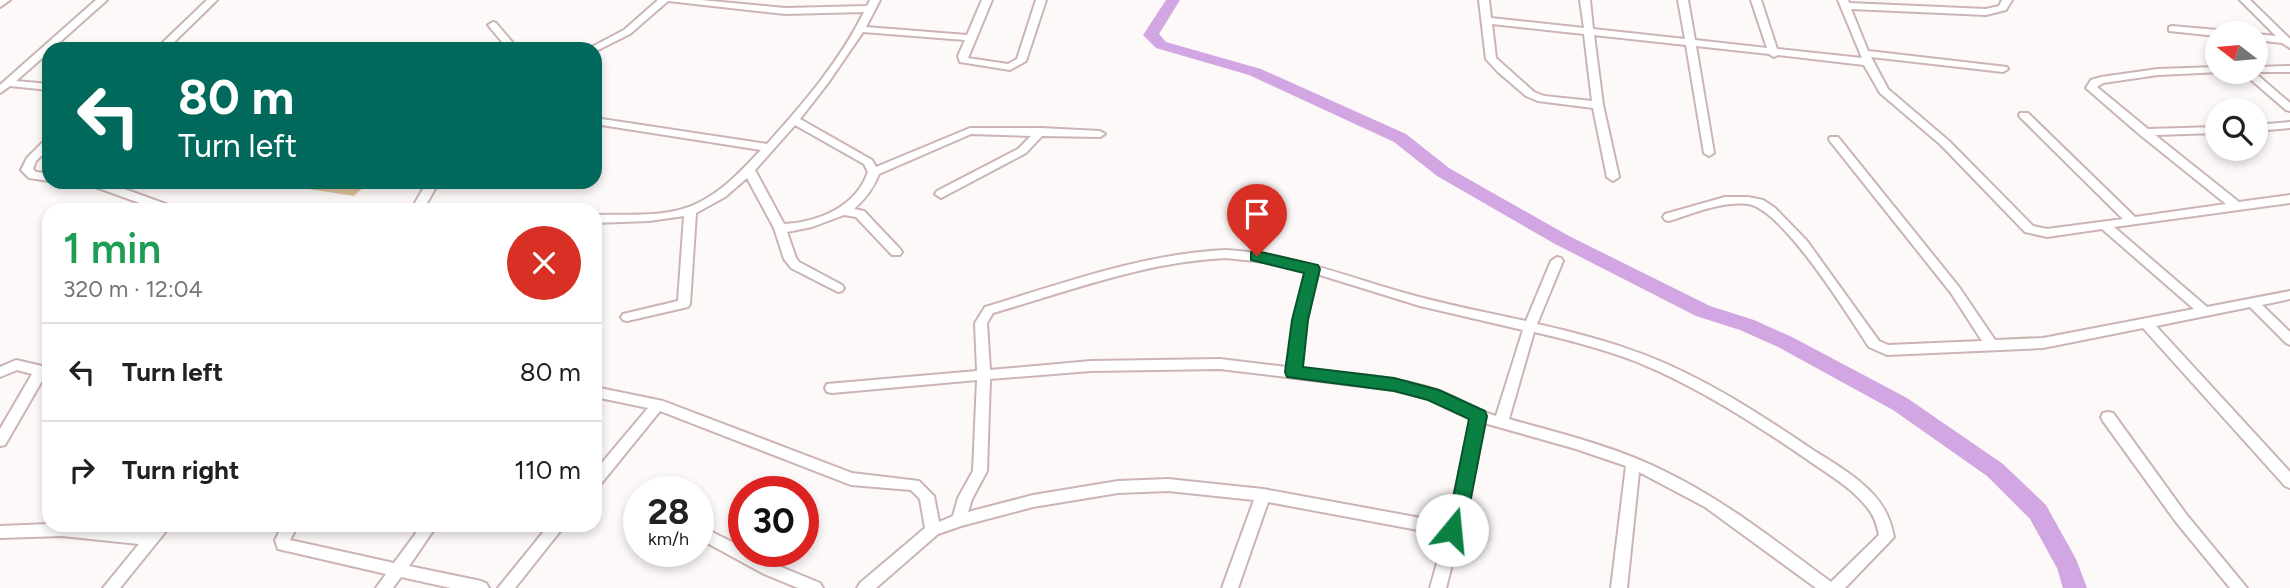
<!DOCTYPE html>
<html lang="en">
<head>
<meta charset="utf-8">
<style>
	:root { --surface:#fff; --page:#f2f2f2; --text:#202124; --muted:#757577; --line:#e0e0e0 }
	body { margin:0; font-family:Figtree,sans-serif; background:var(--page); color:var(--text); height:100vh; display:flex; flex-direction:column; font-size:26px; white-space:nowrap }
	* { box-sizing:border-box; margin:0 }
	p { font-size:23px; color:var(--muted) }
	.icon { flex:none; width:38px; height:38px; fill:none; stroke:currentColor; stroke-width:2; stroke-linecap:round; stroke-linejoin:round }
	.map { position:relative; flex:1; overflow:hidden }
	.sheet { position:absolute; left:42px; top:203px; width:560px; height:329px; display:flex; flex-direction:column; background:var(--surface); border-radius:21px; box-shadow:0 4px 10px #0003 }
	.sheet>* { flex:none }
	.hud { position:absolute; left:42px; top:42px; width:560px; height:147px; border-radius:21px; box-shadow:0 4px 10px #0003; background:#00695c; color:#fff; overflow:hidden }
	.needle { width:46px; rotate:286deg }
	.controls { position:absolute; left:2205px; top:21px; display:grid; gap:14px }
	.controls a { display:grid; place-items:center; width:63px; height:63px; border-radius:50%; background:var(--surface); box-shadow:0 4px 10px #0003; font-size:35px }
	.speed { position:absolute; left:623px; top:476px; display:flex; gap:14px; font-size:35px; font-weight:700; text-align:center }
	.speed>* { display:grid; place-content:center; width:91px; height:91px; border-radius:50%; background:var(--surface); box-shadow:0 4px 10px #0003; line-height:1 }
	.speed small { font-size:18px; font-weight:400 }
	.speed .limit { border:10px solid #d22; background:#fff; color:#111 }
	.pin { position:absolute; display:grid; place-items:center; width:60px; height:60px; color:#fff; margin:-72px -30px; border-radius:50% 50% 50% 0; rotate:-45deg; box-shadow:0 0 7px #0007 }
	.pin .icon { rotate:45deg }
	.me { position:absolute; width:77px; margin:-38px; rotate:17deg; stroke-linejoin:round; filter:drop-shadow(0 0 5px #0008) }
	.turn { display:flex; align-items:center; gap:24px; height:147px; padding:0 21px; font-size:32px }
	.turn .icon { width:91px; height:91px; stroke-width:2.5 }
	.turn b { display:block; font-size:49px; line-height:60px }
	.round { display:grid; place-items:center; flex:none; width:74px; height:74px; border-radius:37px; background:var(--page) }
	.overview { display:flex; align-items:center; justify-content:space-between; height:119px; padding:0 21px }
	h1 { font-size:42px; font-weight:600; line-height:52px; color:#1e9e55 }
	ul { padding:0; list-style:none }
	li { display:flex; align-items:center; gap:21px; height:98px; padding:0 21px; border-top:2px solid var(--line) }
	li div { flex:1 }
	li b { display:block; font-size:26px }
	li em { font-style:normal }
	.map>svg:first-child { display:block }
	.green { fill:#dfc49b }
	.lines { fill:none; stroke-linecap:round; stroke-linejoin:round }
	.river { fill:#d2a6e2; fill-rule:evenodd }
	.street-casing { stroke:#ccb4b4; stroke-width:4 }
	.street { fill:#fff; fill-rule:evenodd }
	.route { fill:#0b8043; stroke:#07532c; stroke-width:2 }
</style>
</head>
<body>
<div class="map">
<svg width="2290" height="588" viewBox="0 0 2290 588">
	<rect width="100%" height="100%" fill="#fef9f9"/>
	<!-- green -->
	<polygon class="green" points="263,182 369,182 354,196"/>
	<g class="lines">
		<!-- river -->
		<polygon class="river" points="1166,0 1180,0 1159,34 1166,42 1261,69 1406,134 1449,168 1569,236 1710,306 1754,320 1792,337 1907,398 2003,464 2046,505 2076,559 2087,588 2063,588 2057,568 2030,519 1987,476 1893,410 1778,347 1740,330 1696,316 1555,244 1437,176 1394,142 1249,75 1156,48 1143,35"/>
		<defs>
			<g id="street">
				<polygon points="0,0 10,0 0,7"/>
				<polygon points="96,0 107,0 52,49 49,49 49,52 16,81 49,84 49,90 10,86 0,93 0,85"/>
				<polygon points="207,0 217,0 167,49 156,49"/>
				<path d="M658,0H701L785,8L867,6L870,0H880L866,27L967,35L982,0H992L968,58L1008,64L1017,59L1036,0H1046L1026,61L1010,70L960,62L958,56L965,40L863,32L828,83L800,119L872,160L876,167L970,128H1041L1100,131L1105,134L1100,137L1042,136L1026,153L941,198L935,194L937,191L1018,149L1031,136L971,134L879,174C873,189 865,199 854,209L864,211L900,249L902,252L900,255H892L856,217L844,215L812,227L787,232L796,258L799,262L842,285L844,288L842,291L838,292L791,268L784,259L774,228L747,178L725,197L696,213L690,304L688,307L627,321L623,320L621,317L623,314L678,301L684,216L649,221L595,223V215C628,214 669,218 698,203C723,191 742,170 761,150L595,124V118L767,144C803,104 840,61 864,12L785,14L668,1L630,34L596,51L595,49H588L624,30ZM795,125L864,164L868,172C856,207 819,222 784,224L755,170Z"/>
				<path d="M1479,0H1489L1491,18L1584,28L1580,0H1590L1593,29L1685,39L1678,0H1688L1695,40L1767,48L1751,0H1761L1777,49L1862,58L1838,0H1848L1849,3L1986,9L1999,6L2002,0H2012L2006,10L1986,15L1851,9L1868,51L2007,67L2008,69L2003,72L1871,57L1888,89L1949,141L2033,226L2047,229L2123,219L2020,117L2019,115L2020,113H2028L2135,217L2226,204L2139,134L2086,88L2091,80L2101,77L2158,69L2217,67V72H2221L2158,75L2103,83L2097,87L2148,129L2217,127V133L2155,135L2239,202L2290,195V203L2114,227L2207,307L2290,291V299L2262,305L2290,332V345L2286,343L2250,307L2156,326L2290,472V488L2285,486L2143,328L2043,348L1887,355L1869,347C1849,317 1783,209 1748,204C1721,201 1695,213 1669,221L1665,220L1663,217L1665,214L1725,197H1748L1763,200L1775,208L1807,241L1879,341L1888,345L1982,341L1951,293L1830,141L1829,139L1830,137H1838L1959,287L1995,340L2043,338L2194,309L2102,229L2047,237L2025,232L1941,145L1880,93L1864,65L1778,55L1774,57L1769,54L1696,46L1714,153L1709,156L1704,153L1686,45L1594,35L1603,105L1619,177L1613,181L1607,177L1593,108L1538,101L1526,96L1498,72L1486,59ZM1492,24L1584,34L1592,101L1544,96L1534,92L1496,58Z"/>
				<polygon points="2240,0 2250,0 2290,39 2290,48 2282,43 2256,40 2256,34 2276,36"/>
				<polygon points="493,22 496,23 518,49 508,49 488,25"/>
				<polygon points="2172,26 2217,30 2222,33 2217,33 2217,36 2169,31 2169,27"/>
				<polygon points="2290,66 2290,72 2254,72 2290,103 2290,111 2286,110 2242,72 2256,72 2256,67"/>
				<polygon points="2290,122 2290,128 2256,131 2256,125"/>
				<polygon points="49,139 49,148 36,161 33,169 36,172 49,173 49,181 29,178 21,170 27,158 45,140"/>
				<polygon points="88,182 105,182 174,207 176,210 159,210 90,185"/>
				<polygon points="427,182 439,182 423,210 411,210"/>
				<path d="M1225,250C1287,253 1342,275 1401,292C1442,304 1484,312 1526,321L1551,261L1557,257L1561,258L1563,261L1537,324C1574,332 1610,342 1645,355C1705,378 1760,414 1813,450C1834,463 1856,476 1873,494C1885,507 1891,521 1894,537L1845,588H1816L1705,507L1639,472L1627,588H1611L1626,466L1576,449L1484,423L1469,498L1446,588H1430L1445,535L1268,502L1238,588H1222L1254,500L1168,491L1118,493L1033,507L961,526L938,534L876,588H857L860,583L925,528L920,499L911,490L851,485L660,411L600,485L595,487V471L648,408L595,397V387L663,401L852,473L919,481L934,496L939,522L953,516L958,498L973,471L977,380L832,393L827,392L825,388L827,384L977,371L975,323L985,307C1064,283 1142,254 1225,250ZM1225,258L1275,263L1306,271L1294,320L1287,367L1220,359L1091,361L990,370L987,323L993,313C1070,291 1144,262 1225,258ZM1317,274L1420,306L1523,330L1496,416C1475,410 1457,397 1436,390C1393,375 1344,374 1300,369L1306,320ZM1534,332C1569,340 1604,349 1637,362C1698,387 1754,423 1808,460C1828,474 1851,487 1866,506C1874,515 1877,524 1879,535L1831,582C1778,543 1726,501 1666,472C1617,447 1562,434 1509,419ZM1220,369L1394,390L1430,398L1472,418L1448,523L1263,489L1168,479L1118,481L1033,495L968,512L972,499L987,471L990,379L1091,371Z"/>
				<polygon points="16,360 42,366 46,374 5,445 0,446 0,429 32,374 17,370 0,377 0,367"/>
				<polygon points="2108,412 2113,413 2186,514 2247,588 2230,588 2176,522 2103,421 2101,417 2103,413"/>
				<polygon points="49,524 149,532 155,525 171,525 120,588 103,588 139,544 62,536 0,538 0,526"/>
				<polygon points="283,525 298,525 290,540 394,563 422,525 437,525 409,566 481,581 486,583 489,588 451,588 401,577 393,588 376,588 386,574 278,549 275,540"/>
				<polygon points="549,525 565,525 515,588 498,588"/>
				<polygon points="698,525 744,548 744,551 749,551 774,564 820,583 823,588 798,588 764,574 698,538"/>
			</g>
		</defs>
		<!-- street casing -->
		<use href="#street" class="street-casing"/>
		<!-- street -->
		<use href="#street" class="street"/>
	</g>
	<!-- route -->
	<polygon class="route" points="1257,251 1318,265 1320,269 1308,320 1303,367 1394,378 1439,390 1485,411 1487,416 1471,498 1459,536 1445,536 1443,530 1453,498 1469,419 1428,400 1394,391 1287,377 1285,372 1292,320 1304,273 1251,260 1251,252"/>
</svg>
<div class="controls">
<a><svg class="needle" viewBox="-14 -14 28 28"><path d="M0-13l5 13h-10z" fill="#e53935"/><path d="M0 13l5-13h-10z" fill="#757577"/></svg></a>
<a><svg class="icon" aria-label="search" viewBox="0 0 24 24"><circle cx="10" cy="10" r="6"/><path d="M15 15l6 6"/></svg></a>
</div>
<div class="speed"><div>28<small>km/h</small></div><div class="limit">30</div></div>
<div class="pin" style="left:1257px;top:256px;background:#d93025"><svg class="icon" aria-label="arrive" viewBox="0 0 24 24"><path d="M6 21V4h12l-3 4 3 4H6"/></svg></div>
<svg class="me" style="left:1452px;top:530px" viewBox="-20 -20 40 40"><circle r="19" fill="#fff"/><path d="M0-13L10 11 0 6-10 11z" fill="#0b8043"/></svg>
<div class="hud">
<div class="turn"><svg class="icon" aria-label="left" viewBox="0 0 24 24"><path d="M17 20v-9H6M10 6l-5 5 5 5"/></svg><div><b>80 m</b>Turn left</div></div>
</div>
<section class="sheet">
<div class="overview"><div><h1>1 min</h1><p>320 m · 12:04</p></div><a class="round" style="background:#d93025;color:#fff"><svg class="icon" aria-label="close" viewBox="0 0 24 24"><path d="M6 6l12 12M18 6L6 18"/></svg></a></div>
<ul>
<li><svg class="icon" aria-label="left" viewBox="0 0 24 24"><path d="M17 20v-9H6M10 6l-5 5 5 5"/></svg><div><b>Turn left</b></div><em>80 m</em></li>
<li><svg class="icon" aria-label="right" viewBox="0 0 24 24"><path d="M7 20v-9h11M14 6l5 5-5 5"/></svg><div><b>Turn right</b></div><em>110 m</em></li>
</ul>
</section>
</div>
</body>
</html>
